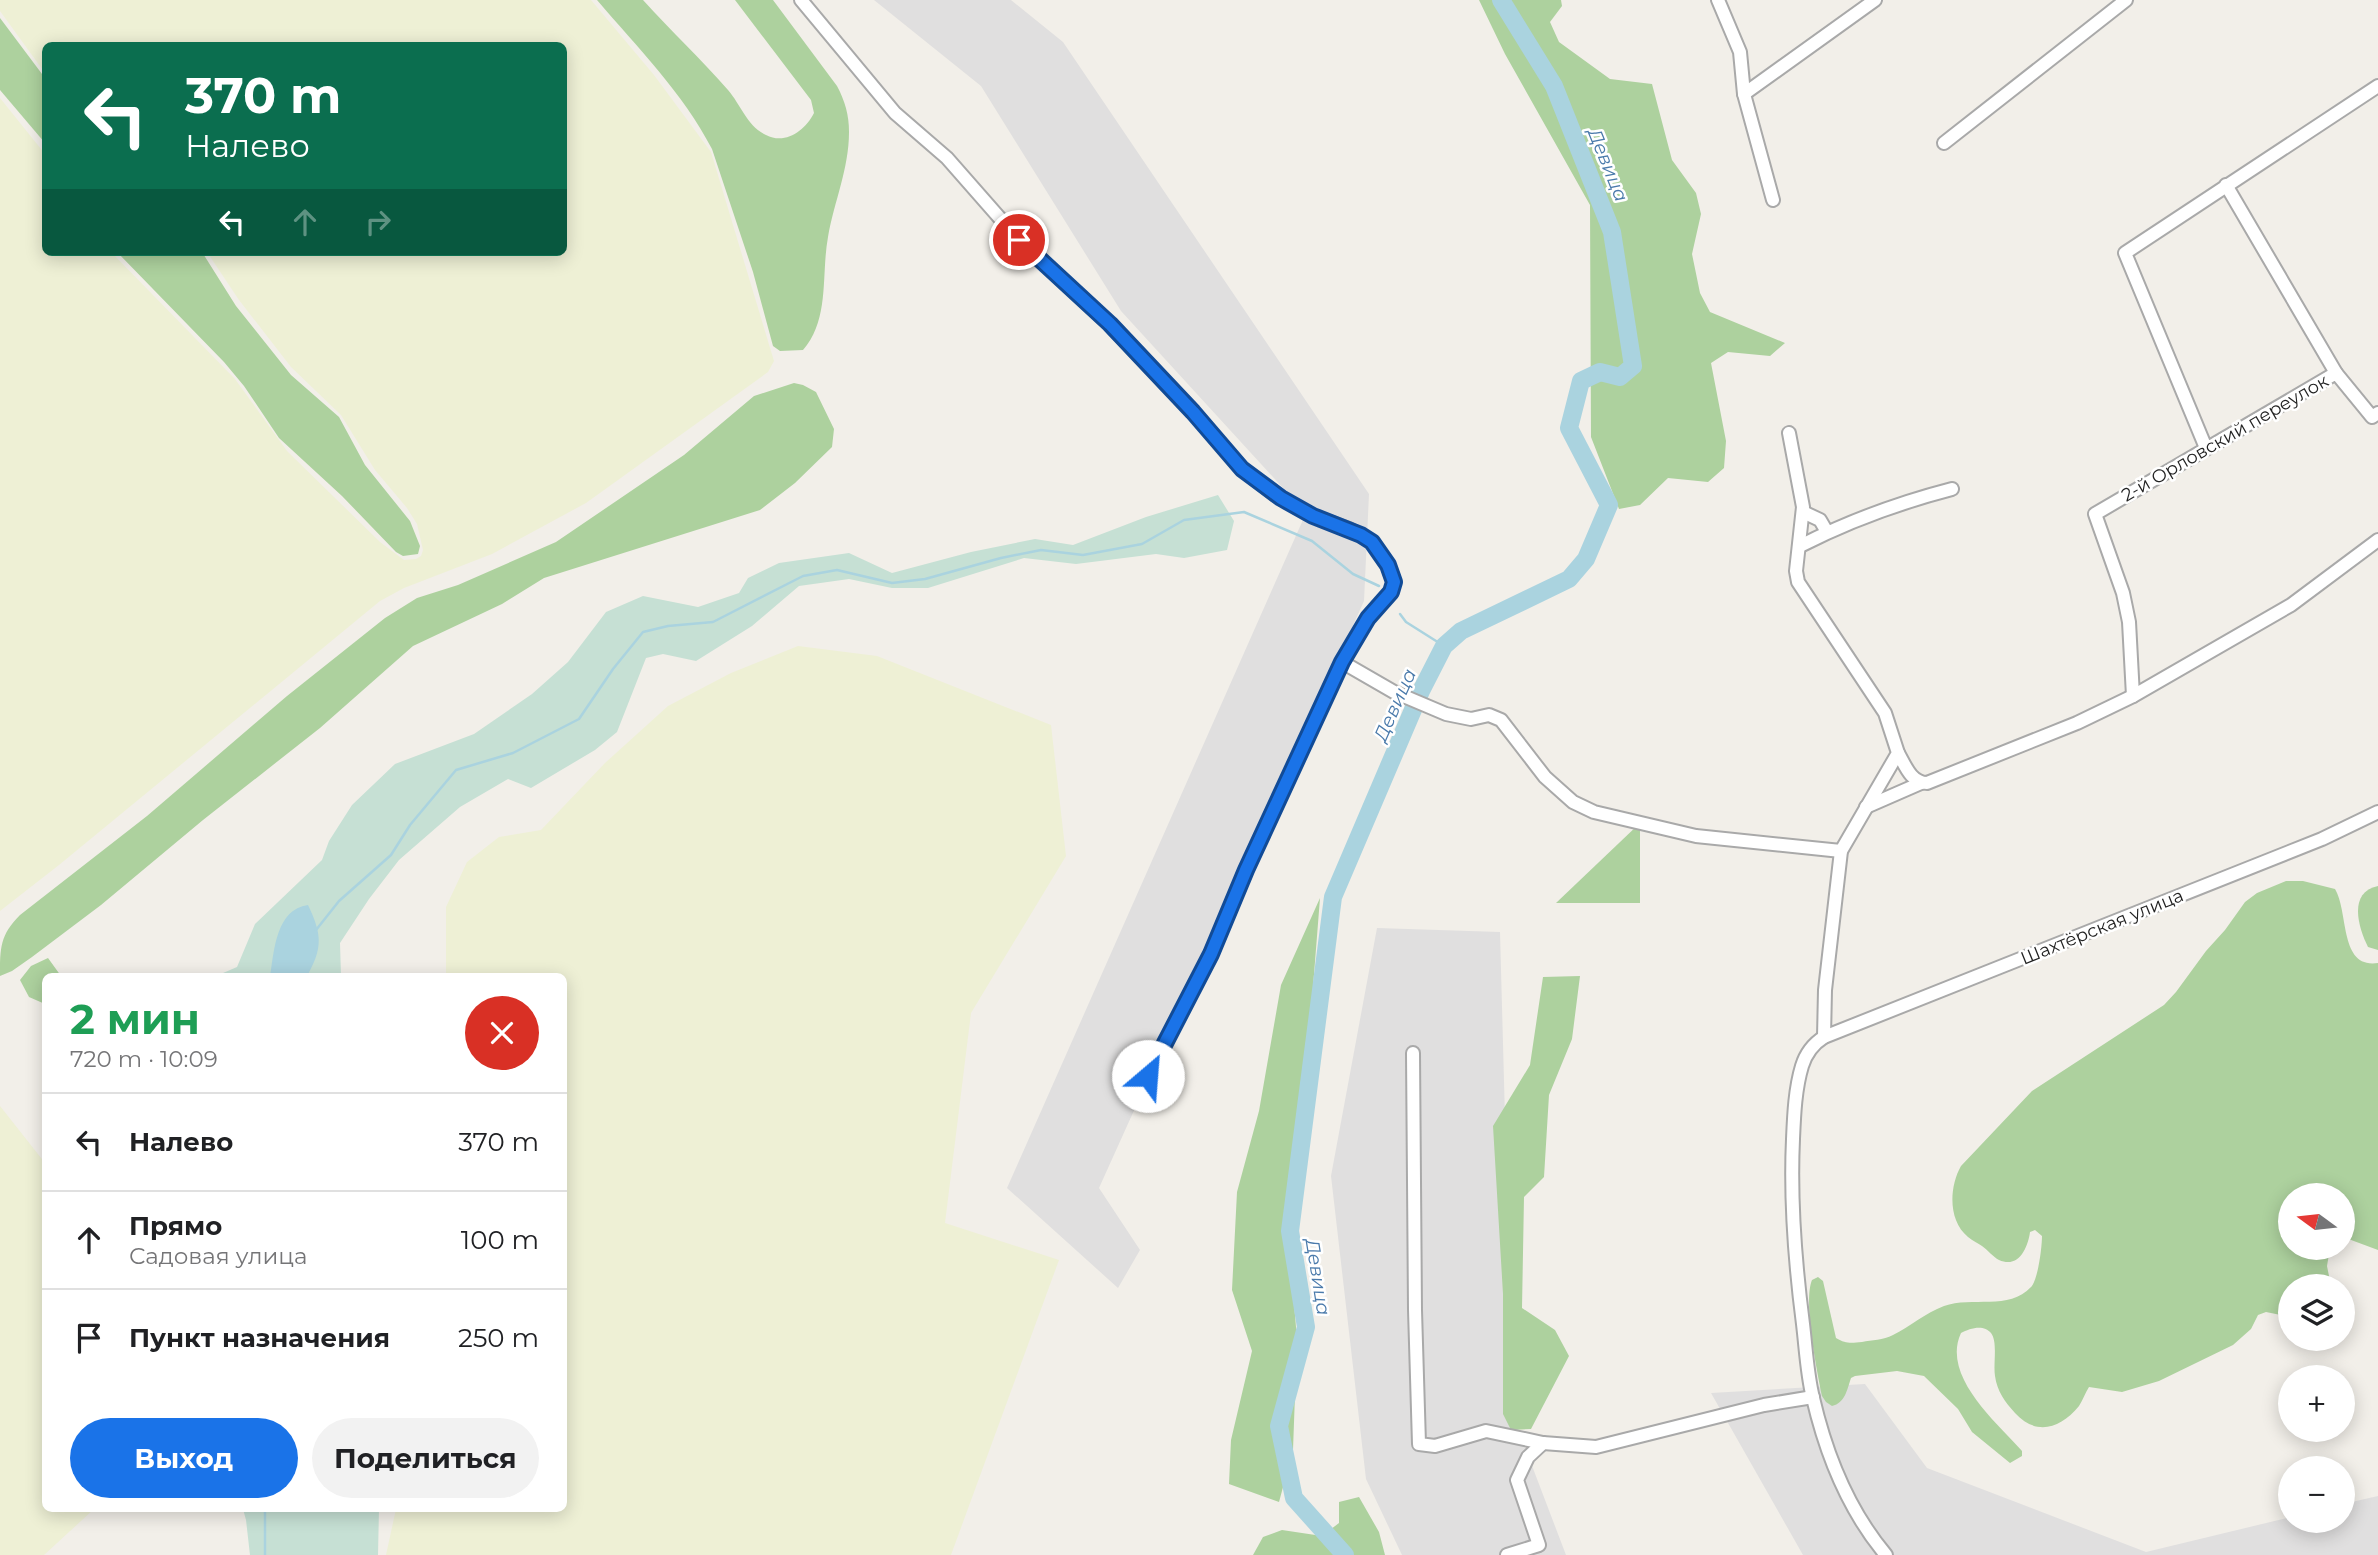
<!DOCTYPE html>
<html lang="ru">
<head>
<meta charset="utf-8">
<style>
	:root { --surface:#fff; --page:#f2f2f2; --text:#202124; --muted:#757577; --line:#e0e0e0; --accent:#1a73e8 }
	body { margin:0; font-family:Montserrat,sans-serif; background:var(--page); color:var(--text); height:100vh; display:flex; flex-direction:column; font-size:26px; white-space:nowrap }
	* { box-sizing:border-box; margin:0 }
	p { font-size:23px; color:var(--muted) }
	.icon { flex:none; width:38px; height:38px; fill:none; stroke:currentColor; stroke-width:2; stroke-linecap:round; stroke-linejoin:round }
	.map { position:relative; flex:1; overflow:hidden }
	.sheet { position:absolute; left:42px; top:973px; width:525px; height:539px; display:flex; flex-direction:column; background:var(--surface); border-radius:10px; box-shadow:0 4px 18px #0003 }
	.sheet>* { flex:none }
	.banner { position:absolute; left:42px; top:42px; width:525px; height:214px; border-radius:10px; box-shadow:0 4px 18px #0003; background:#0b6e4f; color:#fff; overflow:hidden }
	.needle { width:46px; rotate:285deg }
	.fabs { position:absolute; left:2278px; top:1183px; display:grid; gap:14px }
	.fabs a { display:grid; place-items:center; width:77px; height:77px; border-radius:50%; background:var(--surface); box-shadow:0 4px 18px #0003; font-size:35px }
	.pin { position:absolute; display:grid; place-items:center; width:60px; height:60px; color:#fff; margin:-30px; border:4px solid #fff; border-radius:50%; box-shadow:0 2px 7px #0007 }
	.me { position:absolute; width:77px; margin:-38px; rotate:27deg; stroke-linejoin:round; filter:drop-shadow(0 0 5px #0008) }
	.turn { display:flex; align-items:center; gap:24px; height:147px; padding:0 28px; font-size:32px }
	.turn .icon { width:91px; height:91px; stroke-width:2.5 }
	.turn b { display:block; font-size:49px; line-height:60px }
	.lanes { display:flex; align-items:center; height:66px; padding:0 28px; background:#0003; justify-content:center; gap:35px; direction:ltr }
	.lanes .off { opacity:.35 }
	.round { display:grid; place-items:center; flex:none; width:74px; height:74px; border-radius:37px; background:var(--page) }
	.headline { display:flex; align-items:center; justify-content:space-between; height:119px; padding:0 28px }
	h1 { font-size:42px; font-weight:700; line-height:52px; color:#1e9e55 }
	.cta { display:flex; gap:14px; margin-top:auto; padding:14px 28px }
	.cta a { flex:1; height:80px; border-radius:42px; background:var(--accent); color:#fff; font-size:28px; font-weight:700; line-height:80px; text-align:center }
	.cta a+a { background:var(--page); color:var(--text) }
	ul { padding:0; list-style:none }
	li { display:flex; align-items:center; gap:21px; height:98px; padding:0 28px; border-top:2px solid var(--line) }
	li div { flex:1 }
	li b { display:block; font-size:26px }
	li em { font-style:normal }
	.map>svg:first-child { display:block }
	.residential { fill:#e0dfdf }
	.farmland { fill:#eef0d5 }
	.forest { fill:#add19e }
	.wetland { fill:#c6e0d4 }
	.water { fill:#aad3df }
	.lines { fill:none; stroke-linecap:round; stroke-linejoin:round }
	.stream { stroke:#aad3df; stroke-width:2.5 }
	.river { stroke:#aad3df; stroke-width:18 }
	.minor-casing { stroke:#a9a9a9; stroke-width:16 }
	.minor { stroke:#fff; stroke-width:12 }
	.route-casing { stroke:#114b97; stroke-width:18 }
	.route { stroke:#1a73e8; stroke-width:12 }
	.labels { text-anchor:middle; dominant-baseline:central; stroke-width:5; stroke-linejoin:round; paint-order:stroke }
	.street-label { font-size:18px; fill:#222; stroke:#fff }
	.water-label { font-size:19px; font-style:italic; fill:#4a7aab; stroke:#fff }
</style>
</head>
<body>
<div class="map">
<svg width="2378" height="1555" viewBox="0 0 2378 1555">
	<rect width="100%" height="100%" fill="#f2efe9"/>
	<!-- residential -->
	<g class="residential">
		<polygon points="874,0 1011,0 1063,42 1369,494 1364,601 1099,1188 1140,1250 1118,1288 1007,1188 1306,513 1121,311 981,86"/>
		<polygon points="1377,928 1500,932 1513,1416 1566,1555 1402,1555 1366,1479 1331,1176"/>
		<polygon points="1865,1384 1927,1468 2146,1552 2291,1517 2291,1521 2343,1521 2343,1504 2378,1496 2378,1555 1803,1555 1711,1393"/>
	</g>
	<!-- farmland -->
	<g class="farmland">
		<polygon points="0,0 591,0 654,75 711,152 774,361 768,372 586,503 492,554 404,588 380,601 59,865 0,911 0,98 45,154 46,252 111,252 235,379 287,451 380,542 404,560 416,559 421,556 423,550 417,524 407,508 375,470 341,415 291,367 239,300 207,252 564,252 564,46 46,46 45,73 0,11"/>
		<polygon points="798,646 877,656 1051,725 1066,856 971,1013 945,1223 1059,1260 951,1555 386,1555 396,1509 564,1508 564,976 446,976 446,907 467,862 499,837 541,830 605,763 668,706 731,673"/>
		<polygon points="0,1106 45,1163 46,1508 94,1509 44,1555 0,1555"/>
	</g>
	<!-- forest -->
	<g class="forest">
		<path d="M597,0H643C671,31 701,59 728,90C741,105 747,126 766,135C785,145 805,131 814,113L811,100L735,0H773L837,86C845,101 849,115 849,132C849,169 834,202 828,237C821,275 830,319 803,350L780,351L773,346L753,272L712,149C683,93 638,48 597,0Z"/>
		<polygon points="1479,0 1561,0 1562,6 1550,22 1559,42 1610,79 1652,84 1672,160 1696,193 1701,214 1692,254 1700,293 1710,312 1785,343 1770,356 1728,352 1711,363 1726,441 1724,468 1708,482 1668,478 1640,505 1619,509 1591,437 1590,205 1505,54"/>
		<polygon points="0,18 45,78 45,143 0,90"/>
		<polygon points="117,252 202,252 236,306 291,375 339,417 365,465 410,521 420,546 418,554 403,556 396,552 342,496 279,438 244,386 224,362"/>
		<path d="M794,383L803,385L816,392L834,429L832,447L795,483L760,510L544,578L502,604L413,646L320,728L203,820L101,905L32,957L12,971L0,976C0,948 0,935 20,915L147,816L287,696L385,618L417,598L458,585L556,542L684,455L754,396Z"/>
		<polygon points="1640,823 1640,903 1556,903"/>
		<path d="M2286,881H2303L2335,889C2349,912 2339,969 2378,963V1250L2343,1237V1195H2291V1248H2330L2327,1266L2331,1286H2291V1317L2266,1312L2258,1315L2251,1329L2233,1345L2159,1381L2122,1392L2089,1387C2085,1393 2083,1400 2079,1406C2060,1429 2036,1436 2015,1413C2005,1402 1997,1391 1995,1376C1993,1364 1998,1342 1991,1333C1984,1324 1970,1328 1961,1333C1941,1376 1997,1423 2022,1451V1456L2010,1463L1972,1432L1958,1409L1924,1376L1897,1371L1855,1376L1851,1378C1847,1390 1845,1403 1832,1406L1826,1402L1822,1396C1817,1371 1803,1302 1812,1280L1818,1277L1823,1281L1836,1338C1846,1344 1851,1343 1862,1342C1872,1340 1883,1340 1893,1335C1911,1326 1925,1313 1944,1306C1972,1296 2009,1311 2031,1287C2038,1280 2042,1247 2042,1236L2035,1230L2030,1232C2028,1247 2019,1269 1999,1260C1993,1257 1988,1250 1982,1246C1978,1243 1973,1241 1968,1237C1948,1221 1949,1187 1961,1166L2032,1091L2164,1005L2176,992L2206,951L2225,930L2245,902L2257,893Z"/>
		<path d="M2378,886V950L2368,947C2358,927 2348,892 2378,886Z"/>
		<polygon points="1320,898 1291,1267 1297,1339 1293,1450 1279,1502 1229,1484 1231,1440 1252,1351 1232,1290 1237,1192 1259,1111 1281,985"/>
		<polygon points="48,958 61,976 46,976 45,1004 29,997 20,980 31,966"/>
		<polygon points="1580,976 1572,1039 1549,1095 1544,1177 1524,1197 1522,1308 1555,1330 1569,1356 1531,1429 1511,1430 1503,1414 1503,1294 1493,1126 1530,1065 1543,977"/>
		<polygon points="1359,1497 1379,1532 1385,1555 1253,1555 1263,1537 1282,1530 1322,1536 1339,1523 1339,1502"/>
	</g>
	<!-- wetland -->
	<g class="wetland">
		<polygon points="1218,495 1234,521 1227,550 1184,558 1156,554 1076,564 1024,558 928,588 892,588 849,579 799,586 752,626 696,661 663,654 646,658 617,732 595,750 531,788 508,779 460,807 399,860 369,899 340,943 341,976 216,976 237,967 255,924 322,860 329,841 352,805 395,764 474,734 532,694 568,662 606,612 643,596 698,607 739,593 748,578 779,563 849,553 892,573 971,552 1035,539 1073,545 1146,517"/>
		<polygon points="243,1509 379,1509 378,1555 250,1555 246,1520"/>
	</g>
	<!-- water -->
	<path class="water" d="M308,905C322,934 323,948 307,976H270C274,951 276,909 308,905Z"/>
	<g class="lines">
		<!-- stream -->
		<g class="stream">
			<polyline points="1400,614 1406,622 1444,646"/>
			<polyline points="316,930 339,901 391,855 410,825 456,770 513,753 579,719 613,669 643,632 668,626 713,622 803,576 837,570 892,583 925,579 1001,558 1041,550 1083,555 1142,544 1184,520 1244,512 1312,541 1353,574 1379,586"/>
			<polyline points="265,1508 265,1555"/>
		</g>
		<!-- river -->
		<polyline class="river" points="1345,1555 1294,1498 1279,1426 1306,1327 1290,1231 1333,897 1421,691 1444,646 1461,631 1569,579 1586,559 1609,505 1569,428 1581,381 1600,372 1620,377 1633,366 1612,232 1554,86 1501,0"/>
		<defs>
			<g id="minor">
				<polyline points="801,0 895,113 947,158 1019,240 1109,324 1193,412 1242,469 1275,495 1313,516 1349,529 1372,542 1388,565 1394,582 1391,592 1368,618 1342,662 1246,870 1211,954 1148,1076"/>
				<polyline points="1718,0 1740,52 1744,94 1773,200"/>
				<polyline points="1744,94 1875,0"/>
				<polyline points="1944,143 2126,0"/>
				<polyline points="2226,185 2336,373"/>
				<polyline points="1789,433 1803,507 1796,571 1798,582 1885,713 1898,753 1841,851 1825,990 1824,1037"/>
				<polyline points="2206,448 2125,253 2378,86"/>
				<polyline points="1803,512 1820,520 1827,532"/>
				<path d="M1800,546C1849,521 1898,503 1952,489"/>
				<polyline points="1342,662 1394,692 1446,714 1471,719 1489,715 1501,720 1545,777 1573,802 1594,812 1696,836 1841,851"/>
				<polyline points="2133,696 2129,622 2123,593 2095,514 2336,373 2372,417 2378,413"/>
				<path d="M1898,753C1905,765 1911,783 1927,783L2077,723L2133,696L2291,605L2378,540"/>
				<polyline points="1866,807 1921,783"/>
				<polyline points="1413,1053 1415,1310 1419,1444 1435,1446 1486,1431 1543,1443 1596,1447 1764,1405 1813,1397"/>
				<polyline points="1507,1555 1539,1545 1517,1480 1528,1457 1543,1443"/>
				<path d="M1886,1555C1849,1511 1826,1454 1813,1398C1807,1374 1806,1349 1803,1324C1795,1262 1790,1202 1793,1139C1794,1116 1795,1089 1802,1066C1806,1053 1813,1044 1824,1037L2322,839L2378,812"/>
			</g>
		</defs>
		<!-- minor casing -->
		<use href="#minor" class="minor-casing"/>
		<!-- minor -->
		<use href="#minor" class="minor"/>
	</g>
	<g class="lines">
		<defs>
			<polyline id="route" points="1019,240 1110,324 1193,412 1242,469 1281,498 1313,516 1361,535 1372,542 1388,565 1394,582 1391,592 1368,618 1342,662 1246,870 1211,954 1148,1076"/>
		</defs>
		<!-- route casing -->
		<use href="#route" class="route-casing"/>
		<!-- route -->
		<use href="#route" class="route"/>
	</g>
	<g class="labels">
		<!-- street labels -->
		<g class="street-label">
			<text transform="translate(2225 438) rotate(-30)">2-й Орловский переулок</text>
			<text transform="translate(2102 927) rotate(-22)">Шахтёрская улица</text>
		</g>
		<!-- water labels -->
		<g class="water-label">
			<text transform="translate(1608 165) rotate(68)">Девица</text>
			<text transform="translate(1395 705) rotate(-66)">Девица</text>
			<text transform="translate(1318 1277) rotate(81)">Девица</text>
		</g>
	</g>
</svg>
<div class="fabs">
<a><svg class="needle" viewBox="-14 -14 28 28"><path d="M0-13l5 13h-10z" fill="#e53935"/><path d="M0 13l5-13h-10z" fill="#757577"/></svg></a>
<a><svg class="icon" aria-label="layers" viewBox="0 0 24 24"><path d="M12 4l9 5-9 5-9-5zM3 14l9 5 9-5"/></svg></a>
<a>+</a>
<a>−</a>
</div>
<div class="pin" style="left:1019px;top:240px;background:#d93025"><svg class="icon" aria-label="arrive" viewBox="0 0 24 24"><path d="M6 21V4h12l-3 4 3 4H6"/></svg></div>
<svg class="me" style="left:1148px;top:1076px" viewBox="-20 -20 40 40"><circle r="19" fill="#fff"/><path d="M0-13L10 11 0 6-10 11z" fill="#1a73e8"/></svg>
<div class="banner">
<div class="turn"><svg class="icon" aria-label="left" viewBox="0 0 24 24"><path d="M17 20v-9H6M10 6l-5 5 5 5"/></svg><div><b>370 m</b>Налево</div></div>
<div class="lanes"><svg class="icon" aria-label="left" viewBox="0 0 24 24"><path d="M17 20v-9H6M10 6l-5 5 5 5"/></svg><svg class="icon off" aria-label="ahead" viewBox="0 0 24 24"><path d="M12 20V5M6 11l6-6 6 6"/></svg><svg class="icon off" aria-label="right" viewBox="0 0 24 24"><path d="M7 20v-9h11M14 6l5 5-5 5"/></svg></div>
</div>
<section class="sheet">
<div class="headline"><div><h1>2 мин</h1><p>720 m · 10:09</p></div><a class="round" style="background:#d93025;color:#fff"><svg class="icon" aria-label="close" viewBox="0 0 24 24"><path d="M6 6l12 12M18 6L6 18"/></svg></a></div>
<ul>
<li><svg class="icon" aria-label="left" viewBox="0 0 24 24"><path d="M17 20v-9H6M10 6l-5 5 5 5"/></svg><div><b>Налево</b></div><em>370 m</em></li>
<li><svg class="icon" aria-label="ahead" viewBox="0 0 24 24"><path d="M12 20V5M6 11l6-6 6 6"/></svg><div><b>Прямо</b><p>Садовая улица</p></div><em>100 m</em></li>
<li><svg class="icon" aria-label="arrive" viewBox="0 0 24 24"><path d="M6 21V4h12l-3 4 3 4H6"/></svg><div><b>Пункт назначения</b></div><em>250 m</em></li>
</ul>
<div class="cta"><a>Выход</a><a>Поделиться</a></div>
</section>
</div>
</body>
</html>
